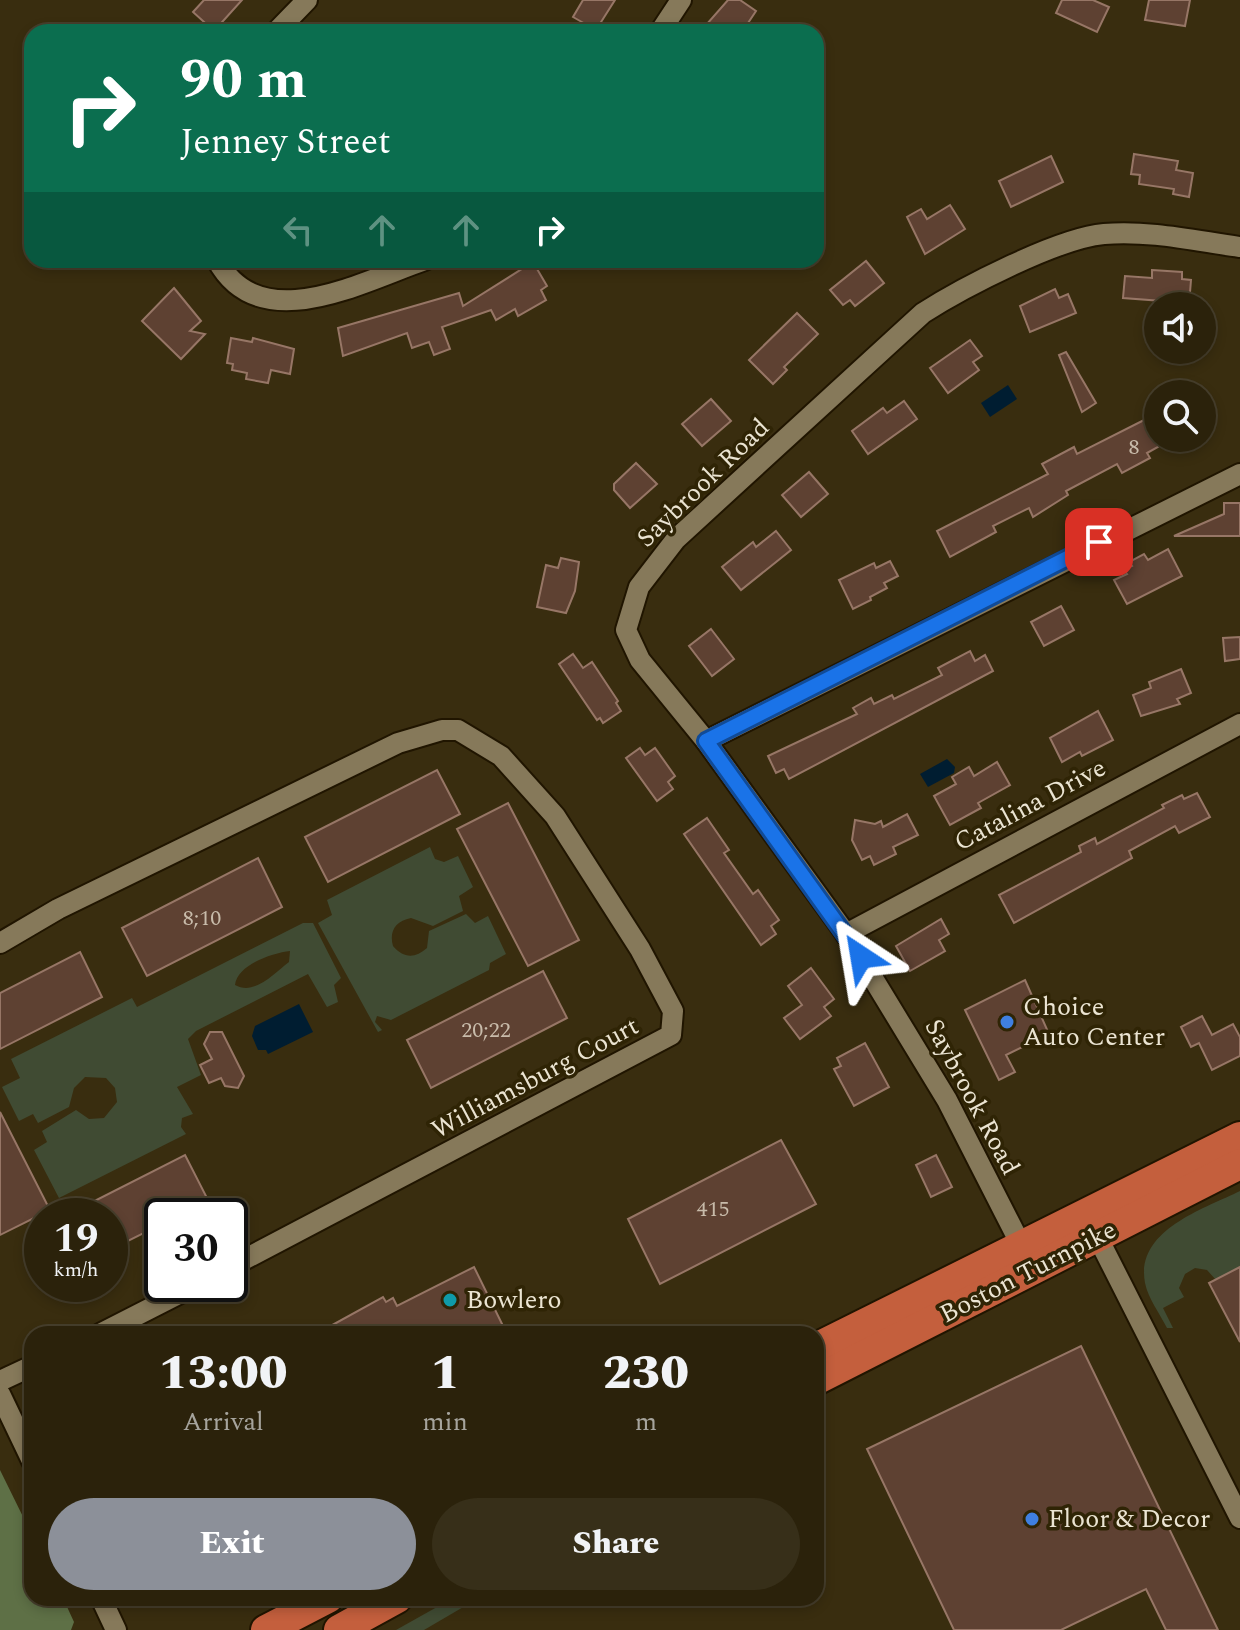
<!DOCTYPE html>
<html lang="en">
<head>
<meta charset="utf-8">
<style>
	:root { --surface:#2b220b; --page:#372f19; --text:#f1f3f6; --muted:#a6a49d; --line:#473f2c; --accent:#8c9099 }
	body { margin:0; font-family:Spectral,serif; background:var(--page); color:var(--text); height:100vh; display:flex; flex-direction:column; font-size:30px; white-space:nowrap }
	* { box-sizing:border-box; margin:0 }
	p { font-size:26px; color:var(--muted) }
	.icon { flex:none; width:44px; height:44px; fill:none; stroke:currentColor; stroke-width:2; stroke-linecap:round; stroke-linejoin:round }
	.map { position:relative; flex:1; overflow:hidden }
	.drawer { position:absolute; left:24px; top:1326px; width:800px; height:280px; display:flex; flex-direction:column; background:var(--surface); border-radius:24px; box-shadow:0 4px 12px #0003,0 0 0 2px var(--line) }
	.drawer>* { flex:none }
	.guide { position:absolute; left:24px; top:24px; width:800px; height:244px; border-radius:24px; box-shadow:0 4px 12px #0003,0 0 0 2px var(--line); background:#0b6e4f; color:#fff; overflow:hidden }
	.fabs { position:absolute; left:1144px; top:292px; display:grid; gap:16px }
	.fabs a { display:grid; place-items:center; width:72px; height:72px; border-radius:50%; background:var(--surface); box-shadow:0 4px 12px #0003,0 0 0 2px var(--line); font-size:40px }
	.speed { position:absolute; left:24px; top:1198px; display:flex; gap:16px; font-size:40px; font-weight:700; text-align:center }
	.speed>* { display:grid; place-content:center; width:104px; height:104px; border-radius:50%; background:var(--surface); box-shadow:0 4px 12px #0003,0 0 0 2px var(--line); line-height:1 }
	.speed small { font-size:20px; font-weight:400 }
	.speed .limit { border:4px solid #111; border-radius:12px; background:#fff; color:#111 }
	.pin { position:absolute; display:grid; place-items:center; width:68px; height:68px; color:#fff; margin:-34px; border-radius:16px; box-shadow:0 4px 12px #0006 }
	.me { position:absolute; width:88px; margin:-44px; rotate:327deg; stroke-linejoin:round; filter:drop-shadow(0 0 6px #0008) }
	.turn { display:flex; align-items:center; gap:28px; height:168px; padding:0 24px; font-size:36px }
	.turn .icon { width:104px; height:104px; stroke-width:2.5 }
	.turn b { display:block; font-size:56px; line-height:68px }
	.lanes { display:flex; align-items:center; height:76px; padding:0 24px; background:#0003; justify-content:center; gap:40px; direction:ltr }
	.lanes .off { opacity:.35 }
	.eta { display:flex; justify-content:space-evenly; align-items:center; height:136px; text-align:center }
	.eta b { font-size:48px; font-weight:800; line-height:56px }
	.cta { display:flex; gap:16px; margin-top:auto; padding:16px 24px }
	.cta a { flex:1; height:92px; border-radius:48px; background:var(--accent); color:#fff; font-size:32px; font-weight:800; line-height:92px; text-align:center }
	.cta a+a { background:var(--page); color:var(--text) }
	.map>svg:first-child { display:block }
	.green { fill:#404b33; fill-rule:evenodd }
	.forest { fill:#5e7046 }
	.water { fill:#001d31 }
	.building { fill:#5e4132; stroke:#977666; stroke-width:2 }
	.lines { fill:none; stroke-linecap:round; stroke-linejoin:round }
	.minor-casing { stroke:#201500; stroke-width:24 }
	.highway-casing { stroke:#201500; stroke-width:34 }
	.minor { stroke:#86795a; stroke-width:20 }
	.highway { stroke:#c45f3d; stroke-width:30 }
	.route-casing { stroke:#114b97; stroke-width:20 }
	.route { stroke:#1a73e8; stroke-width:14 }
	.shop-dot { fill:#3f7fe0; stroke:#2f2405; stroke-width:3 }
	.culture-dot { fill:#0f9aa8; stroke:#2f2405; stroke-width:3 }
	.labels { text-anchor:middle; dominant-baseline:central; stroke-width:7; stroke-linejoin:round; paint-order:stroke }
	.number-label { font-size:22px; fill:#c8bbaa }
	.street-label { font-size:26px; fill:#ebe4d2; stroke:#2f2405 }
	.poi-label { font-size:26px; fill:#ebe4d2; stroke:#2f2405; text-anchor:start }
</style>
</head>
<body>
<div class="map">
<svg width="1240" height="1630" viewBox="0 0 1240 1630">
	<rect width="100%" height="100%" fill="#392d0f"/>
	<!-- green -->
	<g class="green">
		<path d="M430,847L435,859L444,862L458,856L473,887L459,896L463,911L433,926L411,918C395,921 389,932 393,946C403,958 415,959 427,948L429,931L466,914L475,923L488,916L506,954L490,963L489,970L391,1020L377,1016L375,1022L382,1030L378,1032L318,923L332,915L327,900Z"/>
		<path d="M303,923H313L341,978L334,985L338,1002L327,1007L308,974L196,1031L188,1039L201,1075L177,1087L193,1114L182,1118L181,1127L186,1134L59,1198L34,1150L47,1142L42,1131L76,1110L89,1119L104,1118L117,1102L115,1088L106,1078L85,1077L74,1088L69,1107L38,1123L33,1114L19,1121L2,1087L20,1078L11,1059L132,998L137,1007ZM290,951L289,962C274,973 255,996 235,985C237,965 272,953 290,951Z"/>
		<path d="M1240,1191V1267L1216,1280L1207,1270L1195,1268L1185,1274L1179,1288L1184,1297L1163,1308L1173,1328H1167C1160,1314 1148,1298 1145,1283C1135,1230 1204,1209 1240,1191Z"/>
		<polygon points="453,1598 477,1599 424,1630 396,1630"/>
	</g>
	<!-- forest -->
	<polygon class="forest" points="0,1470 32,1535 32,1598 63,1598 74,1622 71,1630 0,1630"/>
	<!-- water -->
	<g class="water">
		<polygon points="1008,385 1017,399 990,417 981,403"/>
		<polygon points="947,759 955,767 954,773 928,787 920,774"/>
		<polygon points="299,1004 313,1032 268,1054 266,1050 258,1050 252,1036 255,1026"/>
	</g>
	<!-- building -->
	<g class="building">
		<polygon points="204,0 242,0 214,31 193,12"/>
		<polygon points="583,0 615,0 596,30 573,17"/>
		<polygon points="728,0 740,0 756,11 742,32 717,32 706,25"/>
		<polygon points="1062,0 1093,0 1109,7 1097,32 1056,13"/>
		<polygon points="1149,0 1190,0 1185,26 1145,20"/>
		<polygon points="1134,154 1178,161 1176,170 1193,173 1189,197 1173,194 1174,189 1139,184 1140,175 1131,174"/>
		<polygon points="1051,156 1063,182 1011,207 999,181"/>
		<polygon points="950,205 965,229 925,254 907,217 921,209 927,219"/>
		<polygon points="866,261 884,283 855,306 850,300 843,305 830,290"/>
		<polygon points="533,262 547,286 541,290 546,300 518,316 515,309 496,320 491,310 442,327 450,349 434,355 429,342 412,348 407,333 343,356 338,328 459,293 463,306"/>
		<polygon points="1152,270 1182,272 1182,279 1191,280 1189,305 1162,306 1162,301 1123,298 1125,276 1152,278"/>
		<polygon points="174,288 201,321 190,331 205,334 181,359 142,321"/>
		<polygon points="1055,289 1059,298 1068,294 1076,313 1030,332 1020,306"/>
		<polygon points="797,313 818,334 784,367 787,370 773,384 749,360"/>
		<polygon points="231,338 252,342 253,338 294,349 290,374 271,370 268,383 246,379 247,373 232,370 233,364 227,363"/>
		<polygon points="970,340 982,356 973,362 979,370 948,393 930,368"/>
		<polygon points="1066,352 1096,403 1082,412 1059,355"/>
		<polygon points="711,399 731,421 702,446 682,424"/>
		<polygon points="904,401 917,419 868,454 852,431 883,408 887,413"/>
		<polygon points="1158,413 1158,447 1147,453 1150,458 1122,473 1117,464 1066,491 1068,495 1033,517 1029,508 993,526 996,532 950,557 937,531 1048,474 1042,464 1074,447 1077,454"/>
		<polygon points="636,463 657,484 630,508 614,490 614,484"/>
		<polygon points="809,472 828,494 801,517 782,495"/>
		<polygon points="1224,503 1240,503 1240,536 1174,536 1224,514"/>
		<polygon points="776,531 791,550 741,590 722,567 753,542 756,547"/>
		<polygon points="1168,549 1182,576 1127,604 1114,580 1127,574 1124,570 1132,566 1129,562 1144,554 1148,560"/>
		<polygon points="561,558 579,562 575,591 566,613 537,607 546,565 558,568"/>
		<polygon points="890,561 898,576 884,583 887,588 870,597 871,600 853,609 839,580 874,563 876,568"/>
		<polygon points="1061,606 1074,630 1044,646 1031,622"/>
		<polygon points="711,629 734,659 712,676 689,646"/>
		<polygon points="1240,637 1240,659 1225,661 1223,638"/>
		<polygon points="970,651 975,661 985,655 993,671 789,779 784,769 776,773 768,756 857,714 853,708 871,698 874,704 892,695 894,699 942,675 938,668"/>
		<polygon points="573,654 583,668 592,662 618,701 616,703 621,711 603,723 600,718 597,720 559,664"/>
		<polygon points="1181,669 1191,693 1177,699 1180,704 1141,716 1133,695 1151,688 1149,682"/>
		<polygon points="1098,711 1113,740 1082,756 1080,752 1062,762 1050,738"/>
		<polygon points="640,748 645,755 655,748 675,776 668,782 673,789 657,801 626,758"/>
		<polygon points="997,762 1010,785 978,803 981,808 950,825 934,796 956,784 952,777 969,767 974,776"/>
		<polygon points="437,770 460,814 328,882 305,837"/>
		<polygon points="1197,793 1210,817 1179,833 1175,826 1129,851 1132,858 1014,923 999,895 1081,852 1079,846 1095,838 1097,844 1164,808 1162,805 1182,795 1184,799"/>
		<polygon points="508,803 579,940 528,966 457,829"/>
		<polygon points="907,814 918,835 893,847 896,854 874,865 870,856 862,860 852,840 855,820 875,824 881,821 883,827"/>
		<polygon points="707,818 729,850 724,853 753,894 758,890 779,920 771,926 776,934 761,945 684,834"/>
		<polygon points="258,858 282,907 147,976 122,928"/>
		<polygon points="941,919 949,934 939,940 945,951 910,971 896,946"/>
		<polygon points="80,952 102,997 0,1049 0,993"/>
		<polygon points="811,968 834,999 824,1007 831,1016 800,1039 784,1018 802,1005 788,986"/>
		<polygon points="543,971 567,1018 431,1088 407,1040"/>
		<polygon points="1025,980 1049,1034 1006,1055 1015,1072 999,1080 965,1010"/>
		<polygon points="1202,1016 1212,1035 1233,1024 1240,1037 1240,1056 1212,1070 1199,1043 1191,1047 1181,1027"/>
		<polygon points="210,1032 222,1032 244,1076 238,1088 225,1086 221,1078 209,1083 200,1065 212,1059 204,1044"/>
		<polygon points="865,1043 889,1087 854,1106 834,1069 841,1066 837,1058"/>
		<polygon points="0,1112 53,1216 38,1216 0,1235"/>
		<polygon points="781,1140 816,1204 660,1284 628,1219"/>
		<polygon points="185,1155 208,1200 177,1216 162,1216 162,1224 110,1250 110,1216 65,1216"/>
		<polygon points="936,1155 952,1187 931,1197 916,1165"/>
		<polygon points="474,1267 507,1334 316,1334 383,1297 386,1302 393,1298 397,1306"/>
		<polygon points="1240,1267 1240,1342 1209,1283"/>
		<polygon points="1081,1346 1218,1630 1166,1630 1146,1589 1061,1630 954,1630 867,1449"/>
	</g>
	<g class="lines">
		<defs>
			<g id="minor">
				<polyline points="276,32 307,0"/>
				<polyline points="660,32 681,0"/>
				<path d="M217,260C260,339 363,281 425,260"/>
				<polyline points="706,741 1240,474"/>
				<polyline points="846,934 1240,724"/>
				<polyline points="0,943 58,909 398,743 442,730 458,730 501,756 555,816 640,949 673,1011 671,1035 230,1267"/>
				<polyline points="1097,1236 1240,1518"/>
				<path d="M1022,1247L947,1100L846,934L706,741L640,660L626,630L639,587L676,539L923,313C962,288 1058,238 1104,234C1149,230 1196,241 1240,247"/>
				<polyline points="100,1334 198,1284"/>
				<polyline points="0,1381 32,1366"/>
				<polyline points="0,1394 32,1461"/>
				<polyline points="101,1598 116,1630"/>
			</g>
			<g id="highway">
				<polyline points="816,1348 1240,1137"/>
				<polyline points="816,1380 1240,1164"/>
				<polyline points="266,1630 328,1598"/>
				<polyline points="339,1630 397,1598"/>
			</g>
		</defs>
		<!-- minor casing -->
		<use href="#minor" class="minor-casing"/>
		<!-- highway casing -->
		<use href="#highway" class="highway-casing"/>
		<!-- minor -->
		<use href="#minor" class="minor"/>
		<!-- highway -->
		<use href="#highway" class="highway"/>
	</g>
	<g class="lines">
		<defs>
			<polyline id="route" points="861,957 706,741 1099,542"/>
		</defs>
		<!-- route casing -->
		<use href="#route" class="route-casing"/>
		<!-- route -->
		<use href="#route" class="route"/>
	</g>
	<!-- markers -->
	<g class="shop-dot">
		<circle cx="1007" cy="1022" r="8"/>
		<circle cx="1032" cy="1519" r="8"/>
	</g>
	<circle class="culture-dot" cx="450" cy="1300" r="8"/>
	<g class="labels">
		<!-- number labels -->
		<g class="number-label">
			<text x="1134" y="447">8</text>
			<text x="202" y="918">8;10</text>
			<text x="486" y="1030">20;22</text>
			<text x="713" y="1209">415</text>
		</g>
		<!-- street labels -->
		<g class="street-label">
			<text transform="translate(703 483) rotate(-44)">Saybrook Road</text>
			<text transform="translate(1030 805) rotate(-28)">Catalina Drive</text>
			<text transform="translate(535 1078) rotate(-28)">Williamsburg Court</text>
			<text transform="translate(972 1097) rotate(62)">Saybrook Road</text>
			<text transform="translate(1028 1272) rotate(-27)">Boston Turnpike</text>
		</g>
		<!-- poi labels -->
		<g class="poi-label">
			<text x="1023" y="1007">Choice<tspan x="1023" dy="30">Auto Center</tspan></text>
			<text x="466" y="1300">Bowlero</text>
			<text x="1048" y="1519">Floor &amp; Decor</text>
		</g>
	</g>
</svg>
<div class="fabs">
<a><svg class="icon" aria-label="sound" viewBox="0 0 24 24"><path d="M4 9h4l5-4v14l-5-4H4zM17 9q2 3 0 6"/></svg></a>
<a><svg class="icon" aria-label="search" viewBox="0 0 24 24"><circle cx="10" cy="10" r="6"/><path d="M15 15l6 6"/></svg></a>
</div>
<div class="speed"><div>19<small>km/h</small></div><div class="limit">30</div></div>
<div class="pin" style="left:1099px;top:542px;background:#d93025"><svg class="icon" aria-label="arrive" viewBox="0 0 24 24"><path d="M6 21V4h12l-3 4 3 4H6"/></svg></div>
<svg class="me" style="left:861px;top:957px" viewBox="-20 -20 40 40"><path d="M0-17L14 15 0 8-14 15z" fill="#1a73e8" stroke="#fff" stroke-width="4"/></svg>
<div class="guide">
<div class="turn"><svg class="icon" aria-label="right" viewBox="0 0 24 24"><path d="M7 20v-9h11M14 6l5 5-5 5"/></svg><div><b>90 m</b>Jenney Street</div></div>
<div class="lanes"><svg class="icon off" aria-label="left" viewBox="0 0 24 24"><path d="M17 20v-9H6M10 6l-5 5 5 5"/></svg><svg class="icon off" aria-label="ahead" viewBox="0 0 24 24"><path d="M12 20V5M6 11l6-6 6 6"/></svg><svg class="icon off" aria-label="ahead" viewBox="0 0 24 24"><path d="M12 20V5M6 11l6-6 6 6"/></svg><svg class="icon" aria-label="right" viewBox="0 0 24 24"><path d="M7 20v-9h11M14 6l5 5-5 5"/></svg></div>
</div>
<section class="drawer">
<div class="eta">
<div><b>13:00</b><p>Arrival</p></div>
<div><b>1</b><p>min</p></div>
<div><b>230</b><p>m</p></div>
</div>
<div class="cta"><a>Exit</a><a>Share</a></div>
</section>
</div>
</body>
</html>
